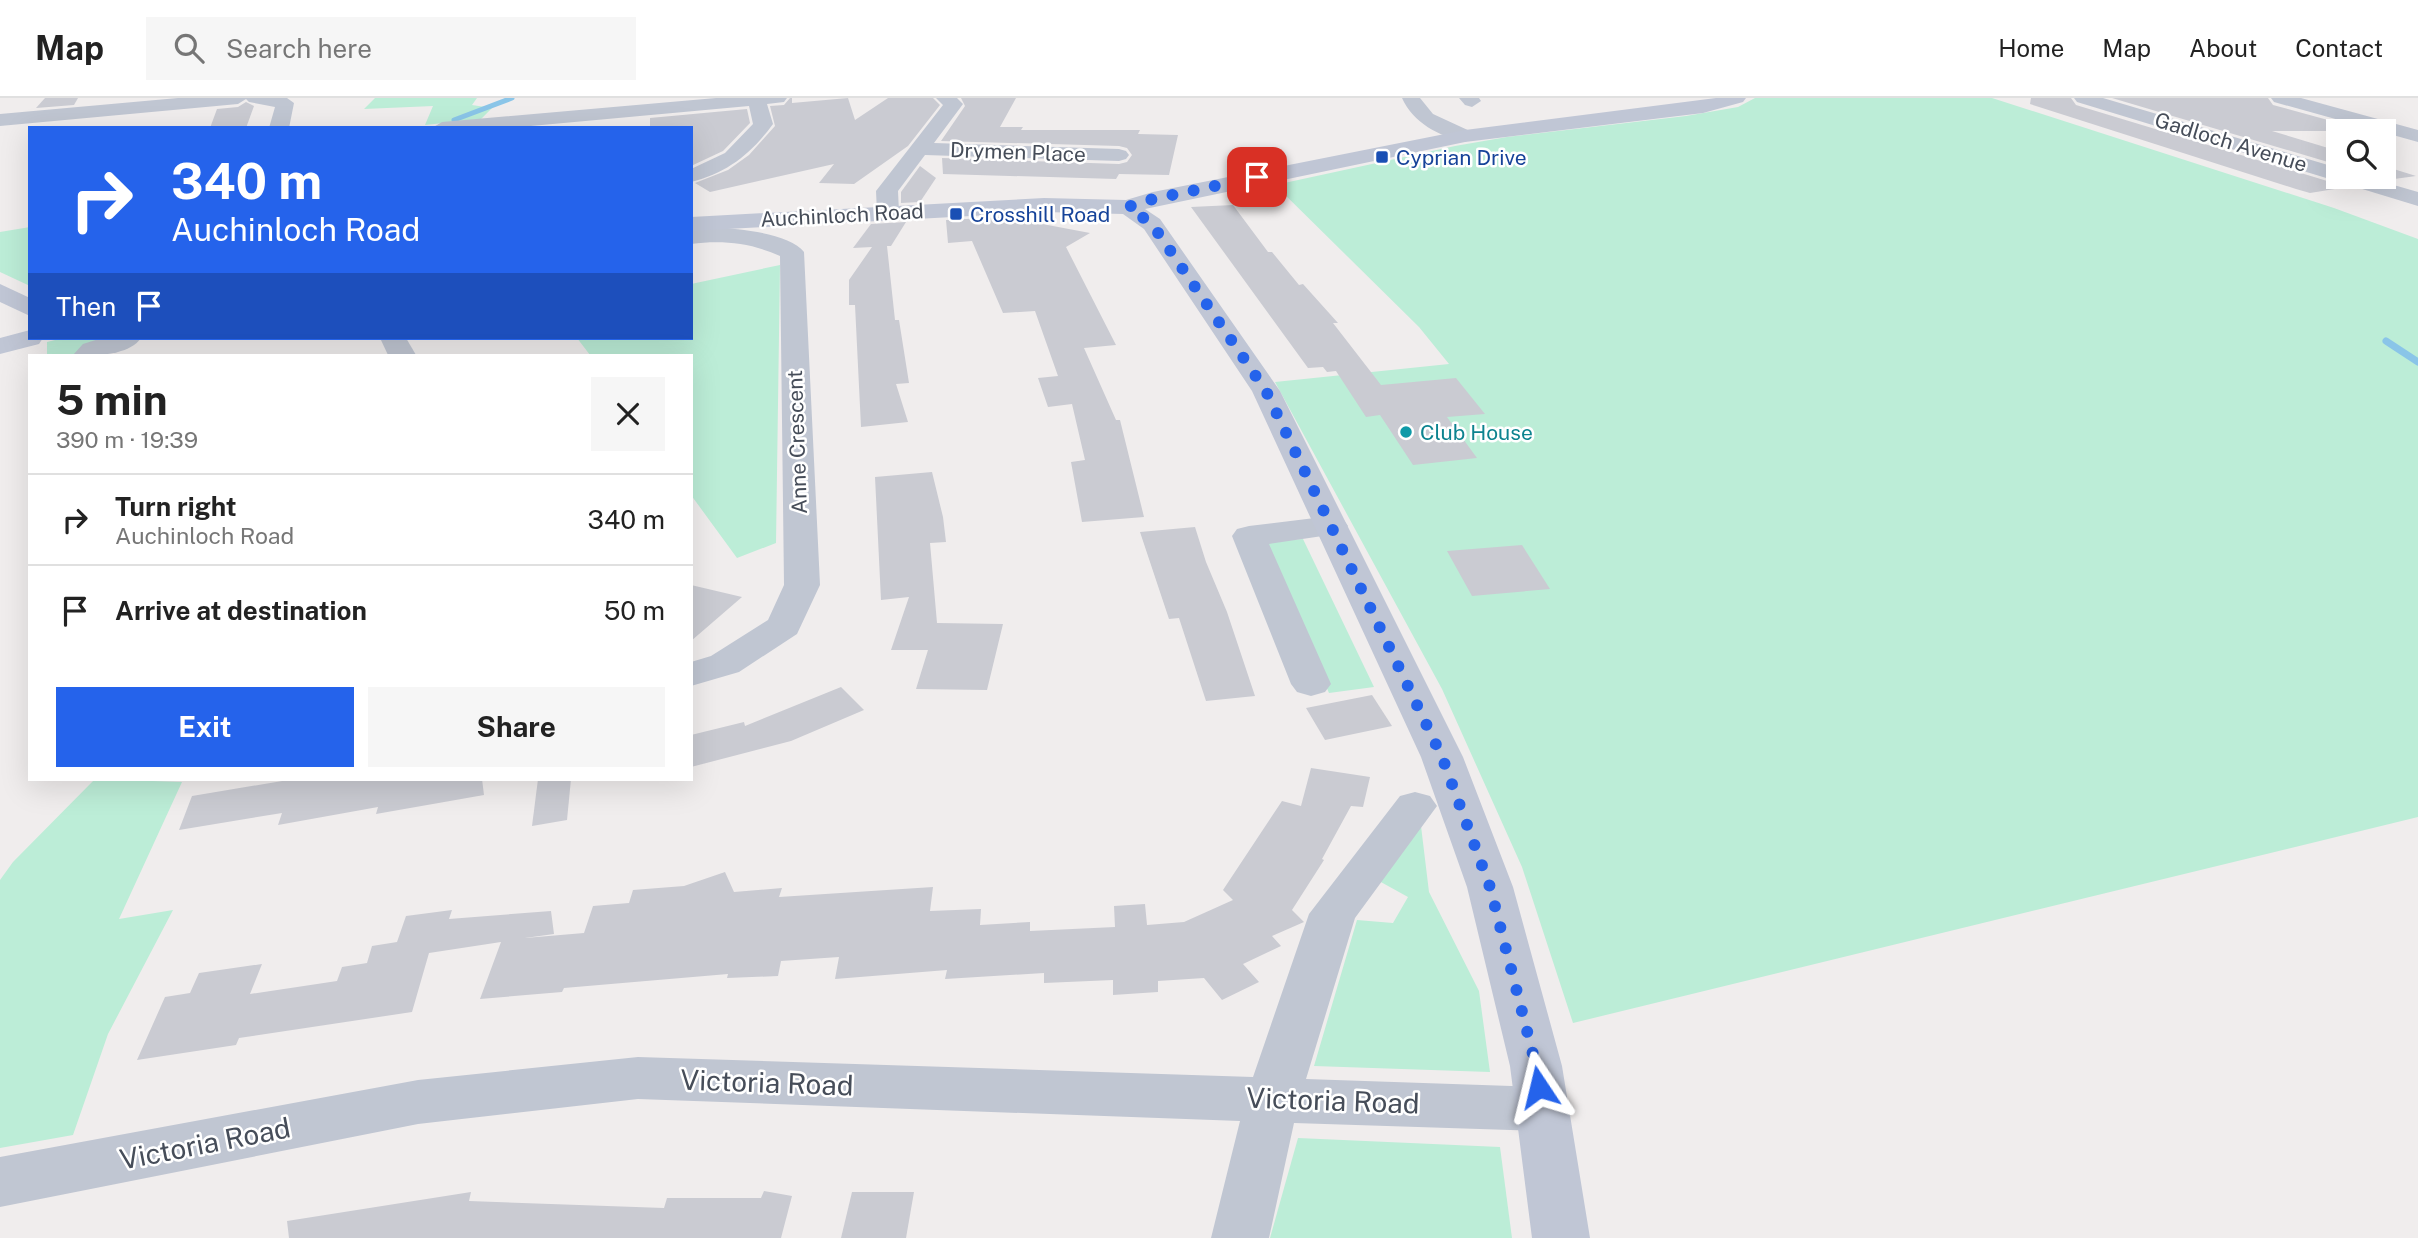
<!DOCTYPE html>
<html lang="en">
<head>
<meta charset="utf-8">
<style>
	:root { --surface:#fff; --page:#f6f6f6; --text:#222; --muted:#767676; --line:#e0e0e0; --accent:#2563eb }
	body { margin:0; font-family:"Public Sans",sans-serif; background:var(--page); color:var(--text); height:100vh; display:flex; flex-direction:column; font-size:26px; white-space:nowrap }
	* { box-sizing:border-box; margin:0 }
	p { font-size:23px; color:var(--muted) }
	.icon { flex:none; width:38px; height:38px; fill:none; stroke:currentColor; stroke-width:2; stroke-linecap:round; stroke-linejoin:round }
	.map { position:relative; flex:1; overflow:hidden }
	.details { position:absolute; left:28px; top:256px; width:665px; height:427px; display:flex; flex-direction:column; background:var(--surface); border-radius:0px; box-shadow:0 7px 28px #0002 }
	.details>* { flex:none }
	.banner { position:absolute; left:28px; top:28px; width:665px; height:214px; border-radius:0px; box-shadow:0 7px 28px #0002; background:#2563eb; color:#fff; overflow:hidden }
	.tools { position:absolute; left:2326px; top:21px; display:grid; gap:14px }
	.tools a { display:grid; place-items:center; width:70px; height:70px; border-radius:0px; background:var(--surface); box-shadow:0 7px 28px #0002; font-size:35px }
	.pin { position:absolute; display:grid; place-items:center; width:60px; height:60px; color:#fff; margin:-30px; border-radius:14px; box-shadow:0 4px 10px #0006 }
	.me { position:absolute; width:77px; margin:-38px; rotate:350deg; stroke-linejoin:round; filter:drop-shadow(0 0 5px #0008) }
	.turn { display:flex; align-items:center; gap:24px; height:147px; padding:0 28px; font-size:32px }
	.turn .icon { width:91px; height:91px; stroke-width:2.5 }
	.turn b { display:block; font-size:49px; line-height:60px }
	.then { display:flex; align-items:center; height:66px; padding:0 28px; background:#0003; gap:14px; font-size:26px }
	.round { display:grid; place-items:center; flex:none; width:74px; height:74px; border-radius:0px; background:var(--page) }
	.overview { display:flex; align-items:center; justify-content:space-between; height:119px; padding:0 28px }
	h1 { font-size:42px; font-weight:700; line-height:52px }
	.primary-button { display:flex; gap:14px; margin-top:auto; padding:14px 28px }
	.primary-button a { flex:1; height:80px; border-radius:0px; background:var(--accent); color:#fff; font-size:28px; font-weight:700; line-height:80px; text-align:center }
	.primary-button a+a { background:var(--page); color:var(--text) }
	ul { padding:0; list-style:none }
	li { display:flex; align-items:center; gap:21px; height:91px; padding:0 28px; border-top:2px solid var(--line) }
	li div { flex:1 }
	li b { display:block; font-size:26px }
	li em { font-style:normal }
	header { display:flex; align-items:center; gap:42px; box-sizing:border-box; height:98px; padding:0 35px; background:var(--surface); border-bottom:2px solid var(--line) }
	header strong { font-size:33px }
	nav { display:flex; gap:38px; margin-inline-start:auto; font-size:24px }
	.search { width:490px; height:63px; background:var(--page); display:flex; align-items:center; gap:18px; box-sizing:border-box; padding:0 24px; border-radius:0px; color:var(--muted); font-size:26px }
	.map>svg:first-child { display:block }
	.green { fill:#bcedd7 }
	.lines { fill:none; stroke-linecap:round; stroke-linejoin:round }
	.stream-far1 { stroke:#8ac5e8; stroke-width:5 }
	.stream { stroke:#8ac5e8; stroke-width:7 }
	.building { fill:#cacbd2 }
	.minor { fill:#c0c6d2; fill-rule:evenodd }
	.secondary { fill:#c0c6d5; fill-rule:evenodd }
	.route { stroke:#2563eb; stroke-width:12; stroke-dasharray:0 21.6 }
	.transit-dot { fill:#1a4fb4; stroke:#fff; stroke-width:2.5 }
	.culture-dot { fill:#0f9aa8; stroke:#fff; stroke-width:2.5 }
	.labels { text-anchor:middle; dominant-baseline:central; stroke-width:5; stroke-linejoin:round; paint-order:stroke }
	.far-street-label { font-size:21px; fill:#464d59; stroke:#fff }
	.far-transit-label { font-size:21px; fill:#164399; stroke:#fff; text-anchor:start }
	.far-culture-label { font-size:21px; fill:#0d838f; stroke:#fff; text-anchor:start }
	.near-street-label { font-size:28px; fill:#464d59; stroke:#fff }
</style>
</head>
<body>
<header>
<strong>Map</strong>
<div class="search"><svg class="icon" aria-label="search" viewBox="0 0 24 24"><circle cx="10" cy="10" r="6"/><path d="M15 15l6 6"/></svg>Search here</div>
<nav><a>Home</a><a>Map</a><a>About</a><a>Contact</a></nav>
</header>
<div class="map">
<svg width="2418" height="1140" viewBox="0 0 2418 1140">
	<rect width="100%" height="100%" fill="#f0eded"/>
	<!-- green -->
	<g class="green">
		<polygon points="375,0 477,0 472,7 492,10 481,21 425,27 433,8 364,11"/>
		<polygon points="1755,0 1992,0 2334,110 2418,141 2418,719 1573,925 1522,769 1442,591 1275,284 1449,266 1419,229 1275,87 1455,48 1507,39 1686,18 1738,9"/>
		<polygon points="30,129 30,188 0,174 0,134"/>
		<polygon points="780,167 776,445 737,460 691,397 691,257 590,257 577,240 691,240 691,186"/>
		<polygon points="63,240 116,240 83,251 76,257 47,257 47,244"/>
		<polygon points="1303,441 1374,589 1329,595 1264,444"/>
		<polygon points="95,681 182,684 119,821 173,812 108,936 73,1037 0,1050 0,782 13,764"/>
		<polygon points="1421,728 1429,794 1479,893 1490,974 1314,968 1357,822 1393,825 1408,799 1379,783"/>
		<polygon points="1298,1040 1500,1049 1512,1140 1270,1140"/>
	</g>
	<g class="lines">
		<!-- stream-far1 -->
		<polyline class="stream-far1" points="454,22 512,0"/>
		<!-- stream -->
		<polyline class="stream" points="2386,243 2418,264"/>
	</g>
	<!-- building -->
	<g class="building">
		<polygon points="45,0 78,0 74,7 36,10"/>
		<polygon points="790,0 792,0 792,5 848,0 855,22 888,0 933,0 940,7 908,48 854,86 819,85 834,66 710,94 695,85 728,72 749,57 775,28 770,8 784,7"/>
		<polygon points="961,0 1016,0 1000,29 1023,29 1021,32 1140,32 1138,36 1178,37 1169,77 1119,76 1116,81 943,76 942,60 1119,66 1127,64 1132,57 1127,50 1119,48 941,43 965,8"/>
		<polygon points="2031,0 2071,0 2076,7 2347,89 2310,95 2296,91 2030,6"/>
		<polygon points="2112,0 2268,0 2273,7 2346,27 2345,33 2272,33 2338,53 2338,67"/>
		<polygon points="246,4 254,8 246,30 210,30 217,11 238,9"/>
		<polygon points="747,11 750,25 723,53 691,68 691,30 650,30 650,20"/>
		<polygon points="920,68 936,80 920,104 901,105 901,94"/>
		<polygon points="2384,68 2416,78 2387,82 2375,79 2384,79"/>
		<polygon points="1233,107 1268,154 1272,154 1299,187 1303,186 1338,225 1333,225 1381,287 1456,280 1485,316 1447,319 1477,360 1413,367 1380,317 1366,319 1336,273 1327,274 1323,269 1308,270 1191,109"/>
		<polygon points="1006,119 1090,135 1066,149 1116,247 1084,250 1116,322 1120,322 1144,419 1082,424 1071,364 1085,362 1072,306 1048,309 1038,280 1058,278 1035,213 1003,215 972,143 948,145 946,122"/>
		<polygon points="906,124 891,148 887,148 895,222 899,222 909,285 896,286 908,324 861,329 855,207 849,207 849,182 872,149 853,150 871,126"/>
		<polygon points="932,374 943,419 946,444 930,445 937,525 1003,526 987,592 916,591 928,552 891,552 909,499 881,502 875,379"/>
		<polygon points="1195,429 1206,464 1227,514 1255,598 1206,603 1179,520 1169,521 1140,434"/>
		<polygon points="1522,447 1550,491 1472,498 1447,453"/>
		<polygon points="691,487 742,499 691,543"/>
		<polygon points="841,589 864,612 791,643 691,669 691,637 744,624 745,628"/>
		<polygon points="1372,597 1392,628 1325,642 1306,610"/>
		<polygon points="1311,670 1370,679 1363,709 1351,708 1322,761 1324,762 1292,812 1304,824 1272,838 1281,848 1243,866 1259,884 1222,902 1204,880 1158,883 1158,894 1113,897 1113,882 1044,885 1044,875 945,881 947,872 835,881 839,859 781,863 778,878 727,880 728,876 564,890 562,894 480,901 501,844 429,855 412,914 239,940 236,947 137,962 165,899 190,895 199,875 262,866 250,896 337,883 342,869 367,865 372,848 397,844 406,818 452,812 449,821 551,813 554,836 525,840 584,835 593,808 629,805 633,792 684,788 725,774 734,794 782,790 779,799 933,789 930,813 981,811 980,827 1030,824 1030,833 1115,829 1114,808 1145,806 1147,827 1184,824 1233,802 1223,792 1282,703 1301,708"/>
		<polygon points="294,681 482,681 484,697 376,716 378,709 278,727 282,715 179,732 192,698"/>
		<polygon points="538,681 571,681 567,722 532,728"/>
		<polygon points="764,1093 792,1098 781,1140 289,1140 287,1123 471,1094 469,1103 664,1110 667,1100 761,1100"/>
		<polygon points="852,1094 914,1094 906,1140 841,1140"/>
	</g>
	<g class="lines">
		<!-- minor -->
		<g class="minor">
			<polygon points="178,0 287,0 294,5 289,30 269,30 275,9 249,4 246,1 238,6 0,28 0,16"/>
			<path d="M716,0H787L784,4L767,6L773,26C751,56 727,75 691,84V71L725,55L753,26L749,8L509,30H432L442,24Z"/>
			<polygon points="936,0 957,0 963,6 934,45 1119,51 1126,53 1129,57 1126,61 1119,63 925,57 898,93 899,114 896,119 880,119 877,114 876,93 943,7"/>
			<path d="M1402,0H1420L1433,16L1472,34L1475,38L1465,44C1439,38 1413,25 1402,0Z"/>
			<polygon points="1459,0 1479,0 1481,3 1472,9 1465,7"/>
			<polygon points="2074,0 2103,0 2338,70 2338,79 2366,79 2418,94 2418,108 2077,4"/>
			<polygon points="2271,0 2301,0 2418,32 2418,44 2274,4"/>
			<path d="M717,130C738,130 791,136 804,154L820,487L797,536L739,574L691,588V564L711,558L768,522L784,487L780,158C751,145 723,142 691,146V132Z"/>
			<path d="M102,240H141C129,258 93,258 73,257L83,246Z"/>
			<polygon points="380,240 406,240 416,257 388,257"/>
			<polygon points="1331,418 1343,421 1348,428 1343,435 1269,446 1331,586 1325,594 1311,598 1297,594 1291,586 1232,438 1237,431 1249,428"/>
			<polygon points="1415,694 1430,698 1437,708 1355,820 1306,981 1542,989 1561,995 1569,1011 1561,1027 1542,1033 1294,1025 1269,1140 1211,1140 1240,1023 638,1001 418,1026 0,1109 0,1059 418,982 638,959 1253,979 1309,816 1400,698"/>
		</g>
		<!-- secondary -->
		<g class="secondary">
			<polygon points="1716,0 1746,0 1743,4 1703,15 1465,44 1145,111 1160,121 1280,293 1463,659 1513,789 1562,968 1590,1140 1532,1140 1510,968 1467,789 1421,659 1252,293 1144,131 1123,116 1044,114 691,133 691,119 1044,100 1126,102 1153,94 1465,32"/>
			<polygon points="0,186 30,200 30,218 0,204"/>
			<polygon points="30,232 30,240 43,240 39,246 0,256 0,240"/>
		</g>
	</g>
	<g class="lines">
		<!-- route -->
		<polyline class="route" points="1257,79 1153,101 1128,109 1152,126 1266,293 1442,659 1490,789 1536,968 1539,989"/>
	</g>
	<!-- markers -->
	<g class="transit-dot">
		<rect x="1375" y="52" width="14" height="14" rx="3.5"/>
		<rect x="949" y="109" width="14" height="14" rx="3.5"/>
	</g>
	<circle class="culture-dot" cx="1406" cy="334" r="7"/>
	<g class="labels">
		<!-- far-street labels -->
		<g class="far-street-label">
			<text transform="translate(2231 44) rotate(17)">Gadloch Avenue</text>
			<text transform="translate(1018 54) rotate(2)">Drymen Place</text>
			<text transform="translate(842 117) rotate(-3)">Auchinloch Road</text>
			<text transform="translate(797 344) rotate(-92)">Anne Crescent</text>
		</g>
		<!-- far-transit labels -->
		<g class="far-transit-label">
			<text x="1396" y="59">Cyprian Drive</text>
			<text x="970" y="116">Crosshill Road</text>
		</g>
		<!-- far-culture labels -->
		<g class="far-culture-label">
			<text x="1420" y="334">Club House</text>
		</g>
		<!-- near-street labels -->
		<g class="near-street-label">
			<text transform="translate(767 984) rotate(2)">Victoria Road</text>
			<text transform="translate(1333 1002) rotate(2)">Victoria Road</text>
			<text transform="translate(205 1045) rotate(-11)">Victoria Road</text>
		</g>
	</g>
</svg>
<div class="tools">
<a><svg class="icon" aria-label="search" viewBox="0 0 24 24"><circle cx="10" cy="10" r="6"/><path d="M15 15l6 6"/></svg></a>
</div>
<div class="pin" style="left:1257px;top:79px;background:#d93025"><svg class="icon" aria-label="arrive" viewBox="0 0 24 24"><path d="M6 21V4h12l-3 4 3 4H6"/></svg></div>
<svg class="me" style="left:1539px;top:989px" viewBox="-20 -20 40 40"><path d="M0-17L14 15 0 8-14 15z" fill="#2563eb" stroke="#fff" stroke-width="4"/></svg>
<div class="banner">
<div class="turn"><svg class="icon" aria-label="right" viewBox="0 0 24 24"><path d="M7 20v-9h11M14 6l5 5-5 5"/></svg><div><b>340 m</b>Auchinloch Road</div></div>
<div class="then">Then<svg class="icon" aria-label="arrive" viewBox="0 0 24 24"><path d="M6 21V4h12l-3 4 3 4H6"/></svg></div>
</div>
<section class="details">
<div class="overview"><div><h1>5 min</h1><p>390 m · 19:39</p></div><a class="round"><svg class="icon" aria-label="close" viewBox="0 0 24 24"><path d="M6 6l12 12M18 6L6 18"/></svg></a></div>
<ul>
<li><svg class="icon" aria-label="right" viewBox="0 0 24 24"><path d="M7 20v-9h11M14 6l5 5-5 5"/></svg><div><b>Turn right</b><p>Auchinloch Road</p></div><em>340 m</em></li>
<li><svg class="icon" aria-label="arrive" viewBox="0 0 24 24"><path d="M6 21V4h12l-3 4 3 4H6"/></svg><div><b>Arrive at destination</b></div><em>50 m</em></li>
</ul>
<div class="primary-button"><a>Exit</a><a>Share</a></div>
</section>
</div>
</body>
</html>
